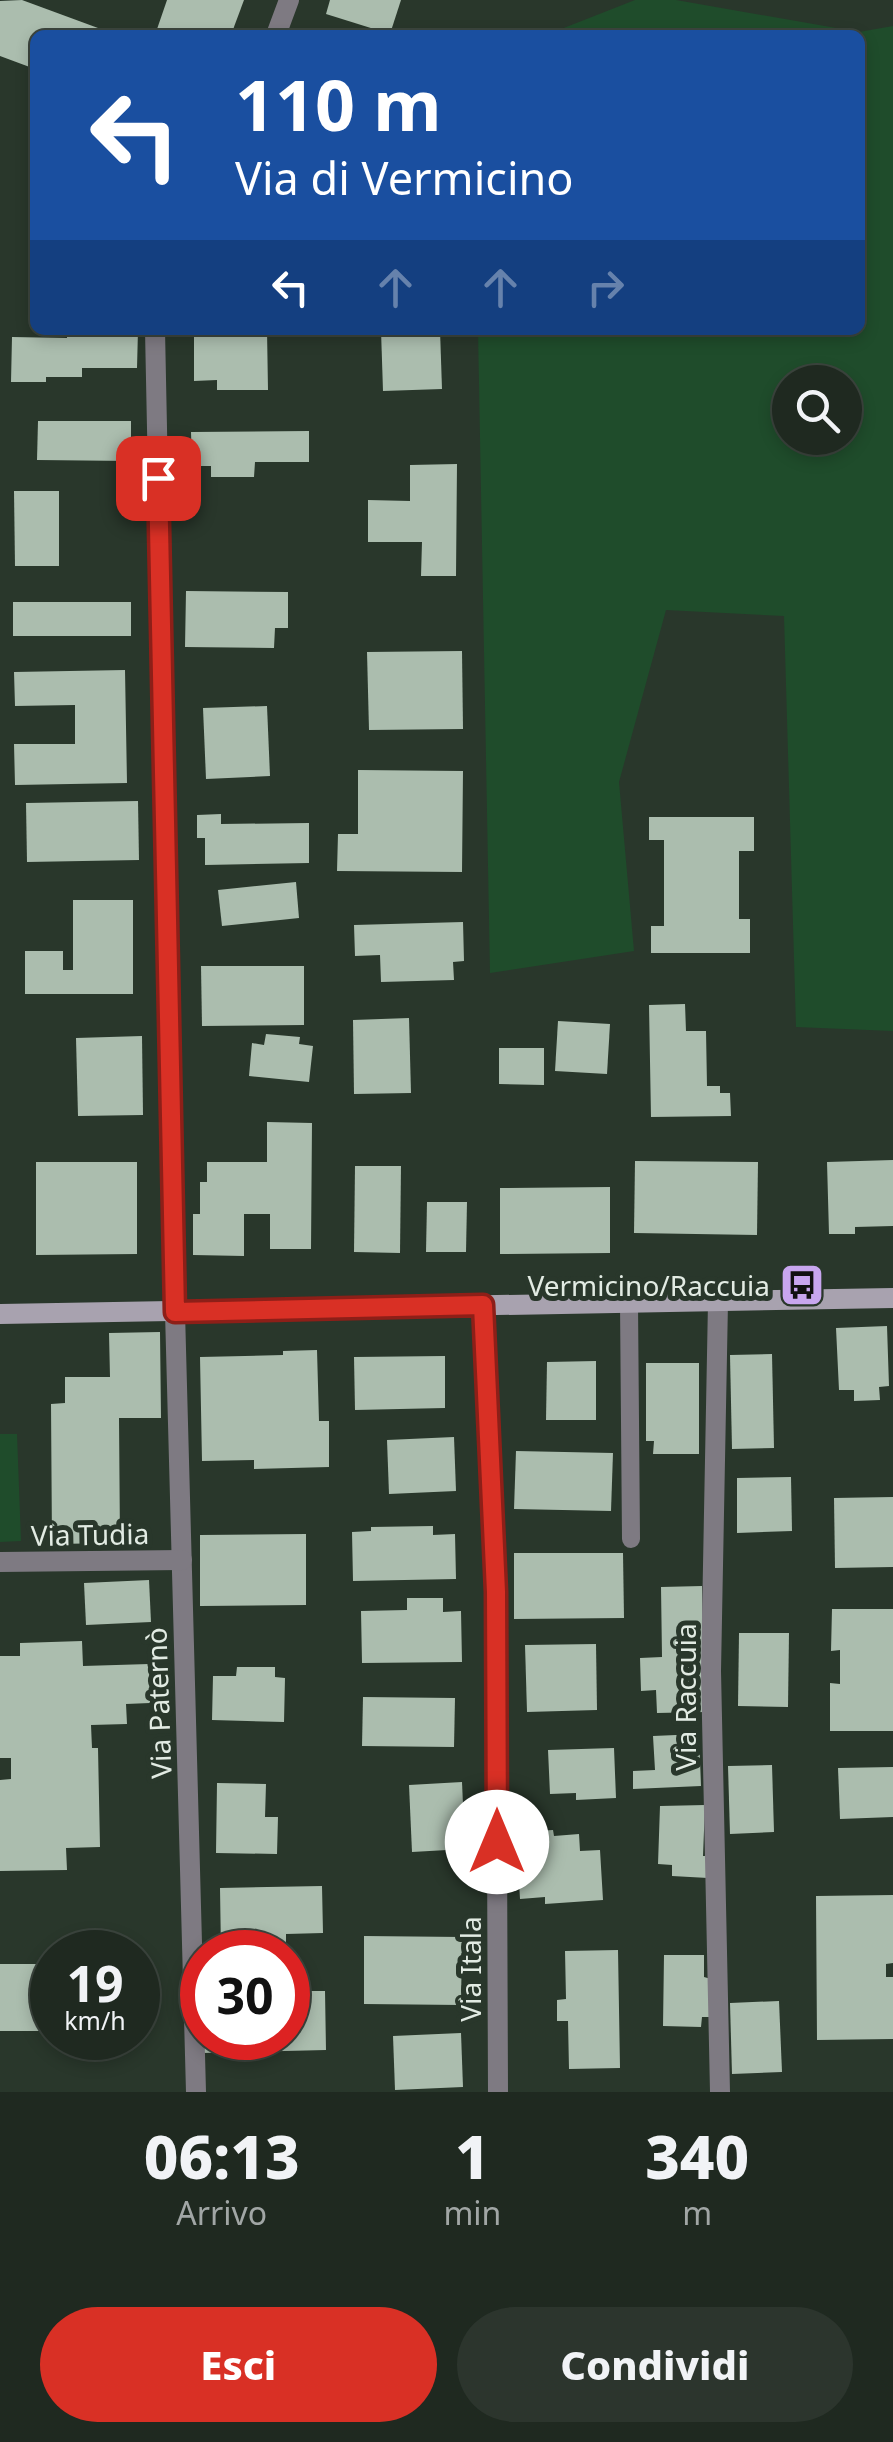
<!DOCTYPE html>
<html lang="it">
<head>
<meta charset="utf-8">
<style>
	:root { --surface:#1f2920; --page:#2c352d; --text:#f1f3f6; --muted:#a1a6a5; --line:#3c453e; --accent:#d93025 }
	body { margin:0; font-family:"Noto Sans",sans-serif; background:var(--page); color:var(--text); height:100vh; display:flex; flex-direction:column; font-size:38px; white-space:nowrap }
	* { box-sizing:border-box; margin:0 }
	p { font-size:32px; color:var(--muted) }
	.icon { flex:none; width:55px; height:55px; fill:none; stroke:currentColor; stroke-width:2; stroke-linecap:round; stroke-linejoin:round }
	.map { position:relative; height:2092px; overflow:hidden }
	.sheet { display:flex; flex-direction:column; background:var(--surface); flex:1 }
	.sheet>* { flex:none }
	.guide { position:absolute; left:30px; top:30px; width:835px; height:305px; border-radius:15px; box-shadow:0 5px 15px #0003,0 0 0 2px var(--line); background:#1a4fa0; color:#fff; overflow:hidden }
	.buttons { position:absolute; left:772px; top:365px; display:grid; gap:20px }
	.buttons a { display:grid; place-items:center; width:90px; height:90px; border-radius:50%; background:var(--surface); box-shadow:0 5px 15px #0003,0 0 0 2px var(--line); font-size:50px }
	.speed { position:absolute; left:30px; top:1930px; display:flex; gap:20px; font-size:50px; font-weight:700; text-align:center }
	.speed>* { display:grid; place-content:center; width:130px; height:130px; border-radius:50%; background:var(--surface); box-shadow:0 5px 15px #0003,0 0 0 2px var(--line); line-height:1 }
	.speed small { font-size:25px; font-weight:400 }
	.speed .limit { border:15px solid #d22; background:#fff; color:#111 }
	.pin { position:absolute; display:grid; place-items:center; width:85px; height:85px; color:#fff; margin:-42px; border-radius:20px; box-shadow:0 5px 15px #0006 }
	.me { position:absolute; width:110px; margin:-55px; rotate:0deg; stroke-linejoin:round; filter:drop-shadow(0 0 8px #0008) }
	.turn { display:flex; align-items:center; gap:35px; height:210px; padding:0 40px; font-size:45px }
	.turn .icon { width:130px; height:130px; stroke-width:2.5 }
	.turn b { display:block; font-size:70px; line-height:85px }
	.lanes { display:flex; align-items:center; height:95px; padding:0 40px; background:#0003; justify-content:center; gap:50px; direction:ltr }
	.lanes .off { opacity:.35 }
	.eta { display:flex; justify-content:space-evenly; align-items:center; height:170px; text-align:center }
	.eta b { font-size:60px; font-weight:800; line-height:70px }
	.action { display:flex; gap:20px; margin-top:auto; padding:20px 40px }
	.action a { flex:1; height:115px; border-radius:60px; background:var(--accent); color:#fff; font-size:40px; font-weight:800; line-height:115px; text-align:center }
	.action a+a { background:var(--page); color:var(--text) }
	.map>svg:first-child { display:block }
	.green { fill:#1f4c2b; fill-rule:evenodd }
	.building { fill:#abbdae }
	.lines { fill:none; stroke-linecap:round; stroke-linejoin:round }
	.service { stroke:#7e7a82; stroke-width:18 }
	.minor { stroke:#7e7a82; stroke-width:20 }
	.secondary { stroke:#a8a2af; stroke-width:20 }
	.route-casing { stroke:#8d1f18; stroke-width:25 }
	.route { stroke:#d93025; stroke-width:18 }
	.labels { text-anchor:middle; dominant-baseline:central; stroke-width:10; stroke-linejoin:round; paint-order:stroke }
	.poi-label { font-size:28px; fill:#e2ebe3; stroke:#29372b; text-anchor:end }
	.street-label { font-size:28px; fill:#e2ebe3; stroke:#29372b }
</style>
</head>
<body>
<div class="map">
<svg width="893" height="2092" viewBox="0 0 893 2092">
	<rect width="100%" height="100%" fill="#29372b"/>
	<!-- green -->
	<g class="green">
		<path d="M635,0H676L859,32L893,26V1031L796,1027L784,616L666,610L619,782L634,951L490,973L478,330H860V35H546ZM790,382H845V438H790Z"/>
		<polygon points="17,1434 21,1541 0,1542 0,1434"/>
	</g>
	<!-- building -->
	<g class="building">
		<polygon points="22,0 98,28 95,35 35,35 35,69 0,56 0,1"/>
		<polygon points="167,0 244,0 231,35 155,35"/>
		<polygon points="330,0 401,0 390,34 326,14"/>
		<polygon points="67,330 138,330 137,368 82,368 82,377 46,377 46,382 11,382 12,337 67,338"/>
		<polygon points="194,330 267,330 268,390 217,390 217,380 194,381"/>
		<polygon points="381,330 440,330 442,389 383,391"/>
		<polygon points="38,421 131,421 131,461 37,460"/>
		<polygon points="309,431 309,462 255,462 254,477 211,477 211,466 192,466 191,432"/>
		<polygon points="457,464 456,576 421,576 422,542 368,542 368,500 410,501 410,465"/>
		<polygon points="14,491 59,491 59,566 15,566"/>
		<polygon points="186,591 288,592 288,628 275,628 274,648 185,647"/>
		<rect x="13" y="602" width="118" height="34"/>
		<polygon points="462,651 463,729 369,730 367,652"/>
		<polygon points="125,670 127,783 15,785 14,744 75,744 75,705 15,706 14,672"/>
		<polygon points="267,706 270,776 206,779 203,708"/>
		<polygon points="358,770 463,771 462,872 337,871 338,834 358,834"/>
		<polygon points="138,801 139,860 27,862 26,803"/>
		<polygon points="221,814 221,824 309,823 309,863 205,865 205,838 197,838 197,815"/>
		<polygon points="649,817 754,817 754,851 739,851 739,919 750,919 750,953 651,953 651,926 664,926 664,840 649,840"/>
		<polygon points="296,882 299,918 222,926 218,890"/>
		<polygon points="73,900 133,900 133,994 25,994 25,951 63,951 63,970 73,970"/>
		<polygon points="463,922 464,961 453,962 454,980 381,982 380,955 355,956 354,925"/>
		<polygon points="201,966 304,966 304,1025 202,1026"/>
		<polygon points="685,1004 686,1031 706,1031 707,1086 720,1086 720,1093 730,1093 731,1116 651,1117 649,1005"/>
		<polygon points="409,1018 411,1093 354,1094 353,1020"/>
		<polygon points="558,1021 610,1024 607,1074 555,1071"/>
		<polygon points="266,1034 300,1037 299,1044 313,1046 309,1082 249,1076 252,1043 264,1045"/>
		<polygon points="142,1036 143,1115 78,1116 76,1038"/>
		<polygon points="499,1048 544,1048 544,1085 499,1084"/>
		<polygon points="267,1122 312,1123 311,1249 270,1249 270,1214 244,1214 244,1256 193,1255 193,1214 200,1214 200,1182 207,1182 207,1162 267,1162"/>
		<polygon points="893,1160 893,1226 855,1227 855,1234 829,1234 827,1162"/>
		<polygon points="635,1161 758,1162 757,1235 634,1233"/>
		<polygon points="36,1162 137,1162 137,1254 36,1255"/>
		<polygon points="355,1166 401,1166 400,1253 354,1252"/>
		<polygon points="610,1187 610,1253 500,1254 500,1188"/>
		<polygon points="427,1202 467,1202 466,1252 426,1252"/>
		<polygon points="887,1326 889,1386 879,1387 880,1400 854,1401 854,1390 839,1390 836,1328"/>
		<polygon points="160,1332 161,1418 119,1418 120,1543 52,1544 51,1404 65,1403 65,1377 110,1377 109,1333"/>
		<polygon points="317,1350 319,1421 329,1421 329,1467 254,1469 254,1460 202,1461 200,1357 283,1355 283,1351"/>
		<polygon points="772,1354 774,1448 732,1449 730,1355"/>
		<polygon points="445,1356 445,1408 355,1410 354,1357"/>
		<polygon points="596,1361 596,1420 546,1420 547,1362"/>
		<polygon points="646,1363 699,1363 699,1454 653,1454 654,1441 646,1441"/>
		<polygon points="454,1437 456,1491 389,1494 387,1440"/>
		<polygon points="516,1451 613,1453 611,1511 514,1509"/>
		<polygon points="791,1477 792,1531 737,1533 737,1478"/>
		<polygon points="893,1497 893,1567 835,1568 834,1498"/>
		<polygon points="433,1526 433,1535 455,1534 456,1579 353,1581 352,1532 371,1531 371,1527"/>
		<polygon points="306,1534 306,1605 200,1606 200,1535"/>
		<polygon points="514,1553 623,1553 624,1618 514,1619"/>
		<polygon points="149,1580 151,1622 86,1625 84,1583"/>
		<polygon points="702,1586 704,1712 657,1713 656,1690 641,1691 640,1658 662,1657 661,1587"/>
		<polygon points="407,1598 443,1598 443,1612 461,1611 462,1662 362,1663 361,1611 407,1610"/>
		<polygon points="832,1609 893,1609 893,1731 830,1731 830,1683 840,1684 840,1650 831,1651"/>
		<polygon points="739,1633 789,1633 788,1707 738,1706"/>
		<polygon points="82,1641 83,1666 149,1664 150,1703 126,1704 127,1724 91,1725 92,1748 98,1748 100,1847 66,1848 67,1870 0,1871 0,1780 11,1779 11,1758 0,1758 0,1656 20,1656 20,1643"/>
		<polygon points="596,1644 597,1710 527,1712 525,1645"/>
		<polygon points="237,1667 275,1667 275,1677 285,1678 284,1722 212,1720 213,1676 236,1676"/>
		<polygon points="363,1697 455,1698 454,1747 362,1746"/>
		<polygon points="699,1734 701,1786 633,1789 633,1771 655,1770 653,1736"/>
		<polygon points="614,1748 616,1798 576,1800 576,1793 550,1794 548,1750"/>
		<polygon points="772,1765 774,1832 730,1834 728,1766"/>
		<polygon points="893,1767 893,1817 840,1819 838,1768"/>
		<polygon points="462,1782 465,1849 412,1852 409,1785"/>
		<polygon points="217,1783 266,1784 265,1817 278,1817 277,1854 216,1853"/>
		<polygon points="705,1805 703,1856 709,1856 708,1878 672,1876 672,1865 658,1864 660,1806"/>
		<polygon points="553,1830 554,1836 579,1834 580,1851 600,1850 603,1900 545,1904 545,1897 520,1899 516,1832"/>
		<polygon points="322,1886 323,1933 286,1934 286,1948 221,1952 220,1888"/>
		<polygon points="893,1895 893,1963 886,1964 886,1977 893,1977 893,2039 817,2040 816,1896"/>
		<polygon points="364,1936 462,1937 461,2005 364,2004"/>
		<polygon points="618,1950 620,2068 569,2069 568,2021 557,2021 557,2000 566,1999 565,1951"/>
		<polygon points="664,1955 704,1955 704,1977 711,1979 711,2017 702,2017 701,2027 663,2026"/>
		<rect x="0" y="1964" width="52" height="67"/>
		<polygon points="288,1991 325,1991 326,2050 202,2053 202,2038 288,2038"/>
		<polygon points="779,2001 782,2072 732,2074 730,2003"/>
		<polygon points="461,2033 463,2087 395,2090 393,2036"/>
	</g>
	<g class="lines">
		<!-- service -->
		<polyline class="service" points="629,1303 631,1539"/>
		<!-- minor -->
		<g class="minor">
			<polyline points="276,35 289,0"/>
			<polyline points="155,330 175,1312 196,2092"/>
			<polyline points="718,1302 711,1671 720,2092"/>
			<polyline points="483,1305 496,1592 498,2092"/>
			<polyline points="0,1562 182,1560"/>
		</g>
		<!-- secondary -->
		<polyline class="secondary" points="0,1314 893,1298"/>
	</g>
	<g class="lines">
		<defs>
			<polyline id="route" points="158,478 175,1312 483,1305 496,1592 497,1842"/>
		</defs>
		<!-- route casing -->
		<use href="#route" class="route-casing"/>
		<!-- route -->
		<use href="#route" class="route"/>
	</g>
	<!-- icons -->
	<defs>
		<symbol id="bus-square" viewBox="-11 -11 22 22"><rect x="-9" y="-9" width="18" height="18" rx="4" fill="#c8a6ef" stroke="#29372b"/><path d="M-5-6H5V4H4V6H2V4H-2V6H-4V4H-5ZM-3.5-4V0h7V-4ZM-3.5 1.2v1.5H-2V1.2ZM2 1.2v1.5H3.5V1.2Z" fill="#111"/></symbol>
	</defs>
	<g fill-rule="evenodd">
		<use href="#bus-square" x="777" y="1260" width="50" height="50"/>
	</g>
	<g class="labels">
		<!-- poi labels -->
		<g class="poi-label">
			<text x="770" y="1285">Vermicino/Raccuia</text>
		</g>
		<!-- street labels -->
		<g class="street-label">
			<text transform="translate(90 1534) rotate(-1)">Via Tudia</text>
			<text transform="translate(685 1697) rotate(-90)">Via Raccuia</text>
			<text transform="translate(158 1703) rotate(-92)">Via Paternò</text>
			<text transform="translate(470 1969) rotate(-90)">Via Itala</text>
		</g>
	</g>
</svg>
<div class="buttons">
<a><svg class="icon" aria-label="search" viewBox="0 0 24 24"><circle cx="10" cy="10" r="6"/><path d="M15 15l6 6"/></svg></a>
</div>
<div class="speed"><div>19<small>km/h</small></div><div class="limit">30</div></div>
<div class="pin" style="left:158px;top:478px;background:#d93025"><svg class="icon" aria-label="arrive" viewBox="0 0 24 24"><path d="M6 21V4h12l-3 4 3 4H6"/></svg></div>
<svg class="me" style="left:497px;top:1842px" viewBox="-20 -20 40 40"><circle r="19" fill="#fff"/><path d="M0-13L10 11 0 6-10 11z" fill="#d93025"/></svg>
<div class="guide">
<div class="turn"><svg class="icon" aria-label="left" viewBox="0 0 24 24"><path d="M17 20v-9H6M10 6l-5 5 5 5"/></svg><div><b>110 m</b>Via di Vermicino</div></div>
<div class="lanes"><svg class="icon" aria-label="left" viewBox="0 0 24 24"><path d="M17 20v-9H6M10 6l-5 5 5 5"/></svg><svg class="icon off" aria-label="ahead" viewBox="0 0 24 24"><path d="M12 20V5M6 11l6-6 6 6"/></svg><svg class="icon off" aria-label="ahead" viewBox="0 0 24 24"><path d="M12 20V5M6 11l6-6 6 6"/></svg><svg class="icon off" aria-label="right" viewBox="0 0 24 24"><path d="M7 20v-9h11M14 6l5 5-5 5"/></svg></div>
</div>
</div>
<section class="sheet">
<div class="eta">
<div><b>06:13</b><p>Arrivo</p></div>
<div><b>1</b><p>min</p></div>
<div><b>340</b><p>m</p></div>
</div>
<div class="action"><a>Esci</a><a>Condividi</a></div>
</section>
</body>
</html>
